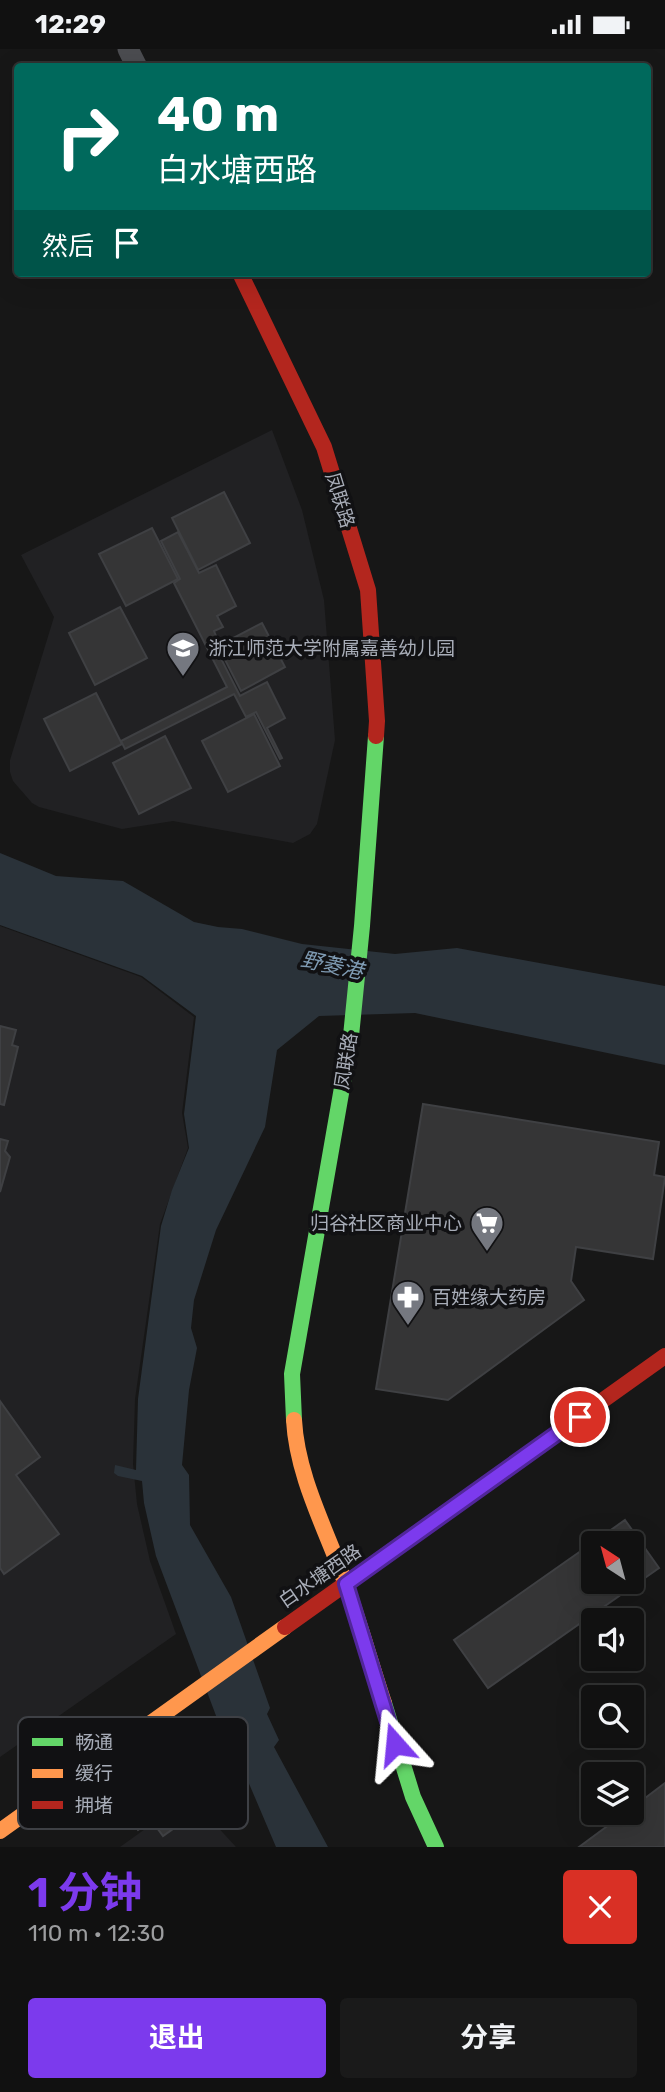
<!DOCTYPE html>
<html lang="zh">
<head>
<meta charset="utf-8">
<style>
	:root { --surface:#111; --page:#1a1a1a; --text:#f1f3f6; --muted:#9c9d9f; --line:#303131; --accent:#7c3aed }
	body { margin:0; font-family:Rubik,"Noto Sans SC",sans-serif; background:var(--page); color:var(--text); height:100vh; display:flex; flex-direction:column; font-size:26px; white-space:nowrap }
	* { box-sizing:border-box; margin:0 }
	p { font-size:23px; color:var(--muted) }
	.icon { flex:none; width:38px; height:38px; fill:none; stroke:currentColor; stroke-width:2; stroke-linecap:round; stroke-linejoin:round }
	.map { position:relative; height:1798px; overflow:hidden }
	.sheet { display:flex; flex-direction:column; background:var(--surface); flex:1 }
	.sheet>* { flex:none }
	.banner { position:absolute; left:14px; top:14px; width:637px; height:214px; border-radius:7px; box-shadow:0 7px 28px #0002,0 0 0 2px var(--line); background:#00695c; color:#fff; overflow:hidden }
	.needle { width:46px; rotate:324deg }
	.tools { position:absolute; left:581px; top:1482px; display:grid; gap:14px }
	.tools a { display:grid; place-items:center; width:63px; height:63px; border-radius:7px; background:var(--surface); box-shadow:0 7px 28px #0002,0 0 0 2px var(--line); font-size:35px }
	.pin { position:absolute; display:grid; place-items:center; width:60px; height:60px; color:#fff; margin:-30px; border:4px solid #fff; border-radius:50%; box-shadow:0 2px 7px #0007 }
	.me { position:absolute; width:77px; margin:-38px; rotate:342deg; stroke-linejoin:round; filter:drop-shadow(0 0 5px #0008) }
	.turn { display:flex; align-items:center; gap:24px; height:147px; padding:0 28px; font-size:32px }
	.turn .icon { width:91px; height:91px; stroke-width:2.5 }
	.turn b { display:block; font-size:49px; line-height:60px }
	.then { display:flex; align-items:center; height:66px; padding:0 28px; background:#0003; gap:14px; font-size:26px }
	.round { display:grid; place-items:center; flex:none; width:74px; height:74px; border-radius:7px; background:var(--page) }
	.overview { display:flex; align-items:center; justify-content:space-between; height:119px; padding:0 28px }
	h1 { font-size:42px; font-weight:700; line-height:52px; color:var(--accent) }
	.action { display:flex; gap:14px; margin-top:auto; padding:14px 28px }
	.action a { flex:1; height:80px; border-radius:7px; background:var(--accent); color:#fff; font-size:28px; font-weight:700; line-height:80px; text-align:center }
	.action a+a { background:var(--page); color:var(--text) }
	.status { display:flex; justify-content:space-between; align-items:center; height:49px; padding:0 35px; background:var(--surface); direction:ltr }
	.status svg { height:19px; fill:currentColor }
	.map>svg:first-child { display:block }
	.built { fill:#212123 }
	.water { fill:#2a3239 }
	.building { fill:#353536; stroke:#3f4043; stroke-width:2; fill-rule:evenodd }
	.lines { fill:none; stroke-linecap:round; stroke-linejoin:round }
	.street { stroke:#4b4c50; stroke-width:21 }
	.fast { stroke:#63d668; stroke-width:16 }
	.slow { stroke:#ff974d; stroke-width:16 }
	.jam { stroke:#b3261e; stroke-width:16 }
	.route-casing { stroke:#51269a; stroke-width:18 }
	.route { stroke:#7c3aed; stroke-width:12 }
	.labels { text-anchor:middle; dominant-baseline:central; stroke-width:7; stroke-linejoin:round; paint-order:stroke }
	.street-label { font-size:19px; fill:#a8adb8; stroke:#111113 }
	.poi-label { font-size:19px; fill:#a8adb8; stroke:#111113; text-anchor:start }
	.water-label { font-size:21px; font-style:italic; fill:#7f9bb3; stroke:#111113 }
	.key { fill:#111113; stroke:#3e4045; stroke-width:2 }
	.key-label { font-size:19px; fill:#a8adb8 }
</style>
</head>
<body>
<div class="status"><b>12:29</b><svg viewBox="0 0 49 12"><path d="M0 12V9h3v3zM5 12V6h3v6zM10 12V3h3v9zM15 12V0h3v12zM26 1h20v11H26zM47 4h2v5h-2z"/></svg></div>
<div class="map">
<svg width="665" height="1798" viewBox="0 0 665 1798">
	<rect width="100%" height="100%" fill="#171717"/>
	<!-- built -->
	<g class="built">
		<polygon points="272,381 302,461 324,551 335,691 317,775 310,785 293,794 173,772 122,780 39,758 32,754 13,732 10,723 10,711 54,568 21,506"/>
		<polygon points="0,877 141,928 194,968 182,1064 188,1099 160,1175 135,1350 133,1415 137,1455 150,1512 176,1585 0,1708"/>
		<polygon points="190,1748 236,1798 120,1798"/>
	</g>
	<!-- water -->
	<polygon class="water" points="0,804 56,827 123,832 194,873 218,878 242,880 302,895 395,905 457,899 665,937 665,1016 415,964 319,967 277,1001 265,1078 216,1181 194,1251 191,1279 197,1299 189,1341 182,1416 189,1426 190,1476 231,1548 270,1659 267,1665 279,1691 274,1698 328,1798 276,1798 236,1704 221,1680 156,1507 144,1454 142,1432 118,1427 114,1424 115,1416 136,1421 138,1350 161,1177 172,1141 189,1099 184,1065 196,967 142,927 0,876"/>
	<!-- building -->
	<g class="building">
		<polygon points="224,443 250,494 198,521 172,469"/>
		<polygon points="152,479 178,530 126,557 99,505"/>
		<polygon points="178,483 199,524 216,516 236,557 217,567 223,578 214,582 216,587 211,590 240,647 267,633 285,669 267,679 282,709 280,710 256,663 246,668 234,645 125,700 121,692 227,638 174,534 180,530 161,492"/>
		<polygon points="120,558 147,609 95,636 69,584"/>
		<polygon points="262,574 285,618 241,642 218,597"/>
		<polygon points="96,644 122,695 70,722 44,670"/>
		<polygon points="254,665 280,717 228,743 202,692"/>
		<polygon points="165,687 191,739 139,765 113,714"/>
		<polygon points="0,977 16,981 12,996 18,998 4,1056 0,1055"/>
		<polygon points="423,1055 659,1093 654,1126 665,1128 653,1210 576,1198 571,1232 584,1251 448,1351 376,1340"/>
		<polygon points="0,1090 8,1092 5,1102 10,1108 0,1143"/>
		<polygon points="0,1352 40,1408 16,1426 59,1485 4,1525 0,1519"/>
		<path d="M625,1471L659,1519L488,1639L454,1591ZM593,1494H632V1533H593Z"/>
		<polygon points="166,1725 194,1765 163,1787 152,1772 138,1781 121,1757"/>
		<polygon points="665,1734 665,1798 579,1798 625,1764 632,1764 632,1759"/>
	</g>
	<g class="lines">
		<!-- street -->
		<polyline class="street" points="128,0 137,18"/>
		<!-- fast -->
		<g class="fast">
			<polyline points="294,1371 292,1325 351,987 362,877 376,687"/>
			<polyline points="384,1654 413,1748 436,1798"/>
		</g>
		<!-- slow -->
		<g class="slow">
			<path d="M294,1371C297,1428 327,1482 346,1536C360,1575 371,1615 384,1654"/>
			<polyline points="0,1782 285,1578"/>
		</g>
		<!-- jam -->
		<g class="jam">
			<polyline points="240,224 324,398 368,541 377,672 376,687"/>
			<polyline points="285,1578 665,1307"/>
		</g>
	</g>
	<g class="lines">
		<defs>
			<polyline id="route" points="395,1695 346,1535 580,1368"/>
		</defs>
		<!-- route casing -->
		<use href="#route" class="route-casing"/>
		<!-- route -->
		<use href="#route" class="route"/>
	</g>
	<!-- icons -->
	<defs>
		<symbol id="school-pin" viewBox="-11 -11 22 30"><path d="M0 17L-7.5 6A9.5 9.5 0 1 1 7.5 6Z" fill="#757880" stroke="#111113"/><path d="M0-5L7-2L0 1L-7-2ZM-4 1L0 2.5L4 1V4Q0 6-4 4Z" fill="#fff"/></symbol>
		<symbol id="supermarket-pin" viewBox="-11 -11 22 30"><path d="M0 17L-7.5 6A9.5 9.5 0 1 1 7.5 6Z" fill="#757880" stroke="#111113"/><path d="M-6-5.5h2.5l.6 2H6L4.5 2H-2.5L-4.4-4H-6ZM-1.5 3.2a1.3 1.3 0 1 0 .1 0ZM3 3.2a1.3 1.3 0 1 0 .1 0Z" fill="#fff"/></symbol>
		<symbol id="pharmacy-pin" viewBox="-11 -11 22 30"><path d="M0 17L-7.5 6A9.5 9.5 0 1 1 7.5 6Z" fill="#757880" stroke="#111113"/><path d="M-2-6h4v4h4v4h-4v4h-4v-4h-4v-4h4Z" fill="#fff"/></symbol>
	</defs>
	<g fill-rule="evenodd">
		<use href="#school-pin" x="164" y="580" width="38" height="52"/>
		<use href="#supermarket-pin" x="468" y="1155" width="38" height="52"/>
		<use href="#pharmacy-pin" x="389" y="1229" width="38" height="52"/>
	</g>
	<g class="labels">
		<!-- street labels -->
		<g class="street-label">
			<text transform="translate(340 451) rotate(73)">凤联路</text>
			<text transform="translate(346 1012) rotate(-81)">凤联路</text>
			<text transform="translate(320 1527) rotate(-35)">白水塘西路</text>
		</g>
		<!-- poi labels -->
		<g class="poi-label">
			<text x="208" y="599">浙江师范大学附属嘉善幼儿园</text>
			<text x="462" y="1174" text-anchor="end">归谷社区商业中心</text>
			<text x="432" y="1248">百姓缘大药房</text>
		</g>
		<!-- water labels -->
		<g class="water-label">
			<text transform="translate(332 916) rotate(12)">野菱港</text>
		</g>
	</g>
	<!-- legend -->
	<rect x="18" y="1668" width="230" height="112" rx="10" class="key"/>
	<rect x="32" y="1689" width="31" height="8" fill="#63d668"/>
	<rect x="32" y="1720" width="31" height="9" fill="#ff974d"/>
	<rect x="32" y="1752" width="31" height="8" fill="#b3261e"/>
	<g class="key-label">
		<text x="75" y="1700">畅通</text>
		<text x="75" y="1731">缓行</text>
		<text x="75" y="1763">拥堵</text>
	</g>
</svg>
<div class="tools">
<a><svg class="needle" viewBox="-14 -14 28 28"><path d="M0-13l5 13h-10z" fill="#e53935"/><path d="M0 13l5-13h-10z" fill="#9c9d9f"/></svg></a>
<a><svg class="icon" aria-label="sound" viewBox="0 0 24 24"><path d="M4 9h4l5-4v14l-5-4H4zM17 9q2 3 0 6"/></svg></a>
<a><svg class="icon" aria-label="search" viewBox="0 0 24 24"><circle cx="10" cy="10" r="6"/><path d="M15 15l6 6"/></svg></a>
<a><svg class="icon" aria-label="layers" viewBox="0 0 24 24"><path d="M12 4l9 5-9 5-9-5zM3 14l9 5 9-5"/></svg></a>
</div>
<div class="pin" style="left:580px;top:1368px;background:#d93025"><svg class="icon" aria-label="arrive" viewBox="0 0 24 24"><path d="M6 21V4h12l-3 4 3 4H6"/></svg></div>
<svg class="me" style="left:395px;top:1695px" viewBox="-20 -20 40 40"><path d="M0-17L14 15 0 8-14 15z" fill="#7c3aed" stroke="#fff" stroke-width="4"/></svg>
<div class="banner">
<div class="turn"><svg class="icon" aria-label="right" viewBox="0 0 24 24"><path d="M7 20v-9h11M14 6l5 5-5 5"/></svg><div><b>40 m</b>白水塘西路</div></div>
<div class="then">然后<svg class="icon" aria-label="arrive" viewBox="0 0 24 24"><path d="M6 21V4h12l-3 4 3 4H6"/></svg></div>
</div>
</div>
<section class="sheet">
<div class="overview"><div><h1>1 分钟</h1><p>110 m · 12:30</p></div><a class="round" style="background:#d93025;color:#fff"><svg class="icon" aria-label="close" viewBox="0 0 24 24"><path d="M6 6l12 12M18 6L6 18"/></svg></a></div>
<div class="action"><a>退出</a><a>分享</a></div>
</section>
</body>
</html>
